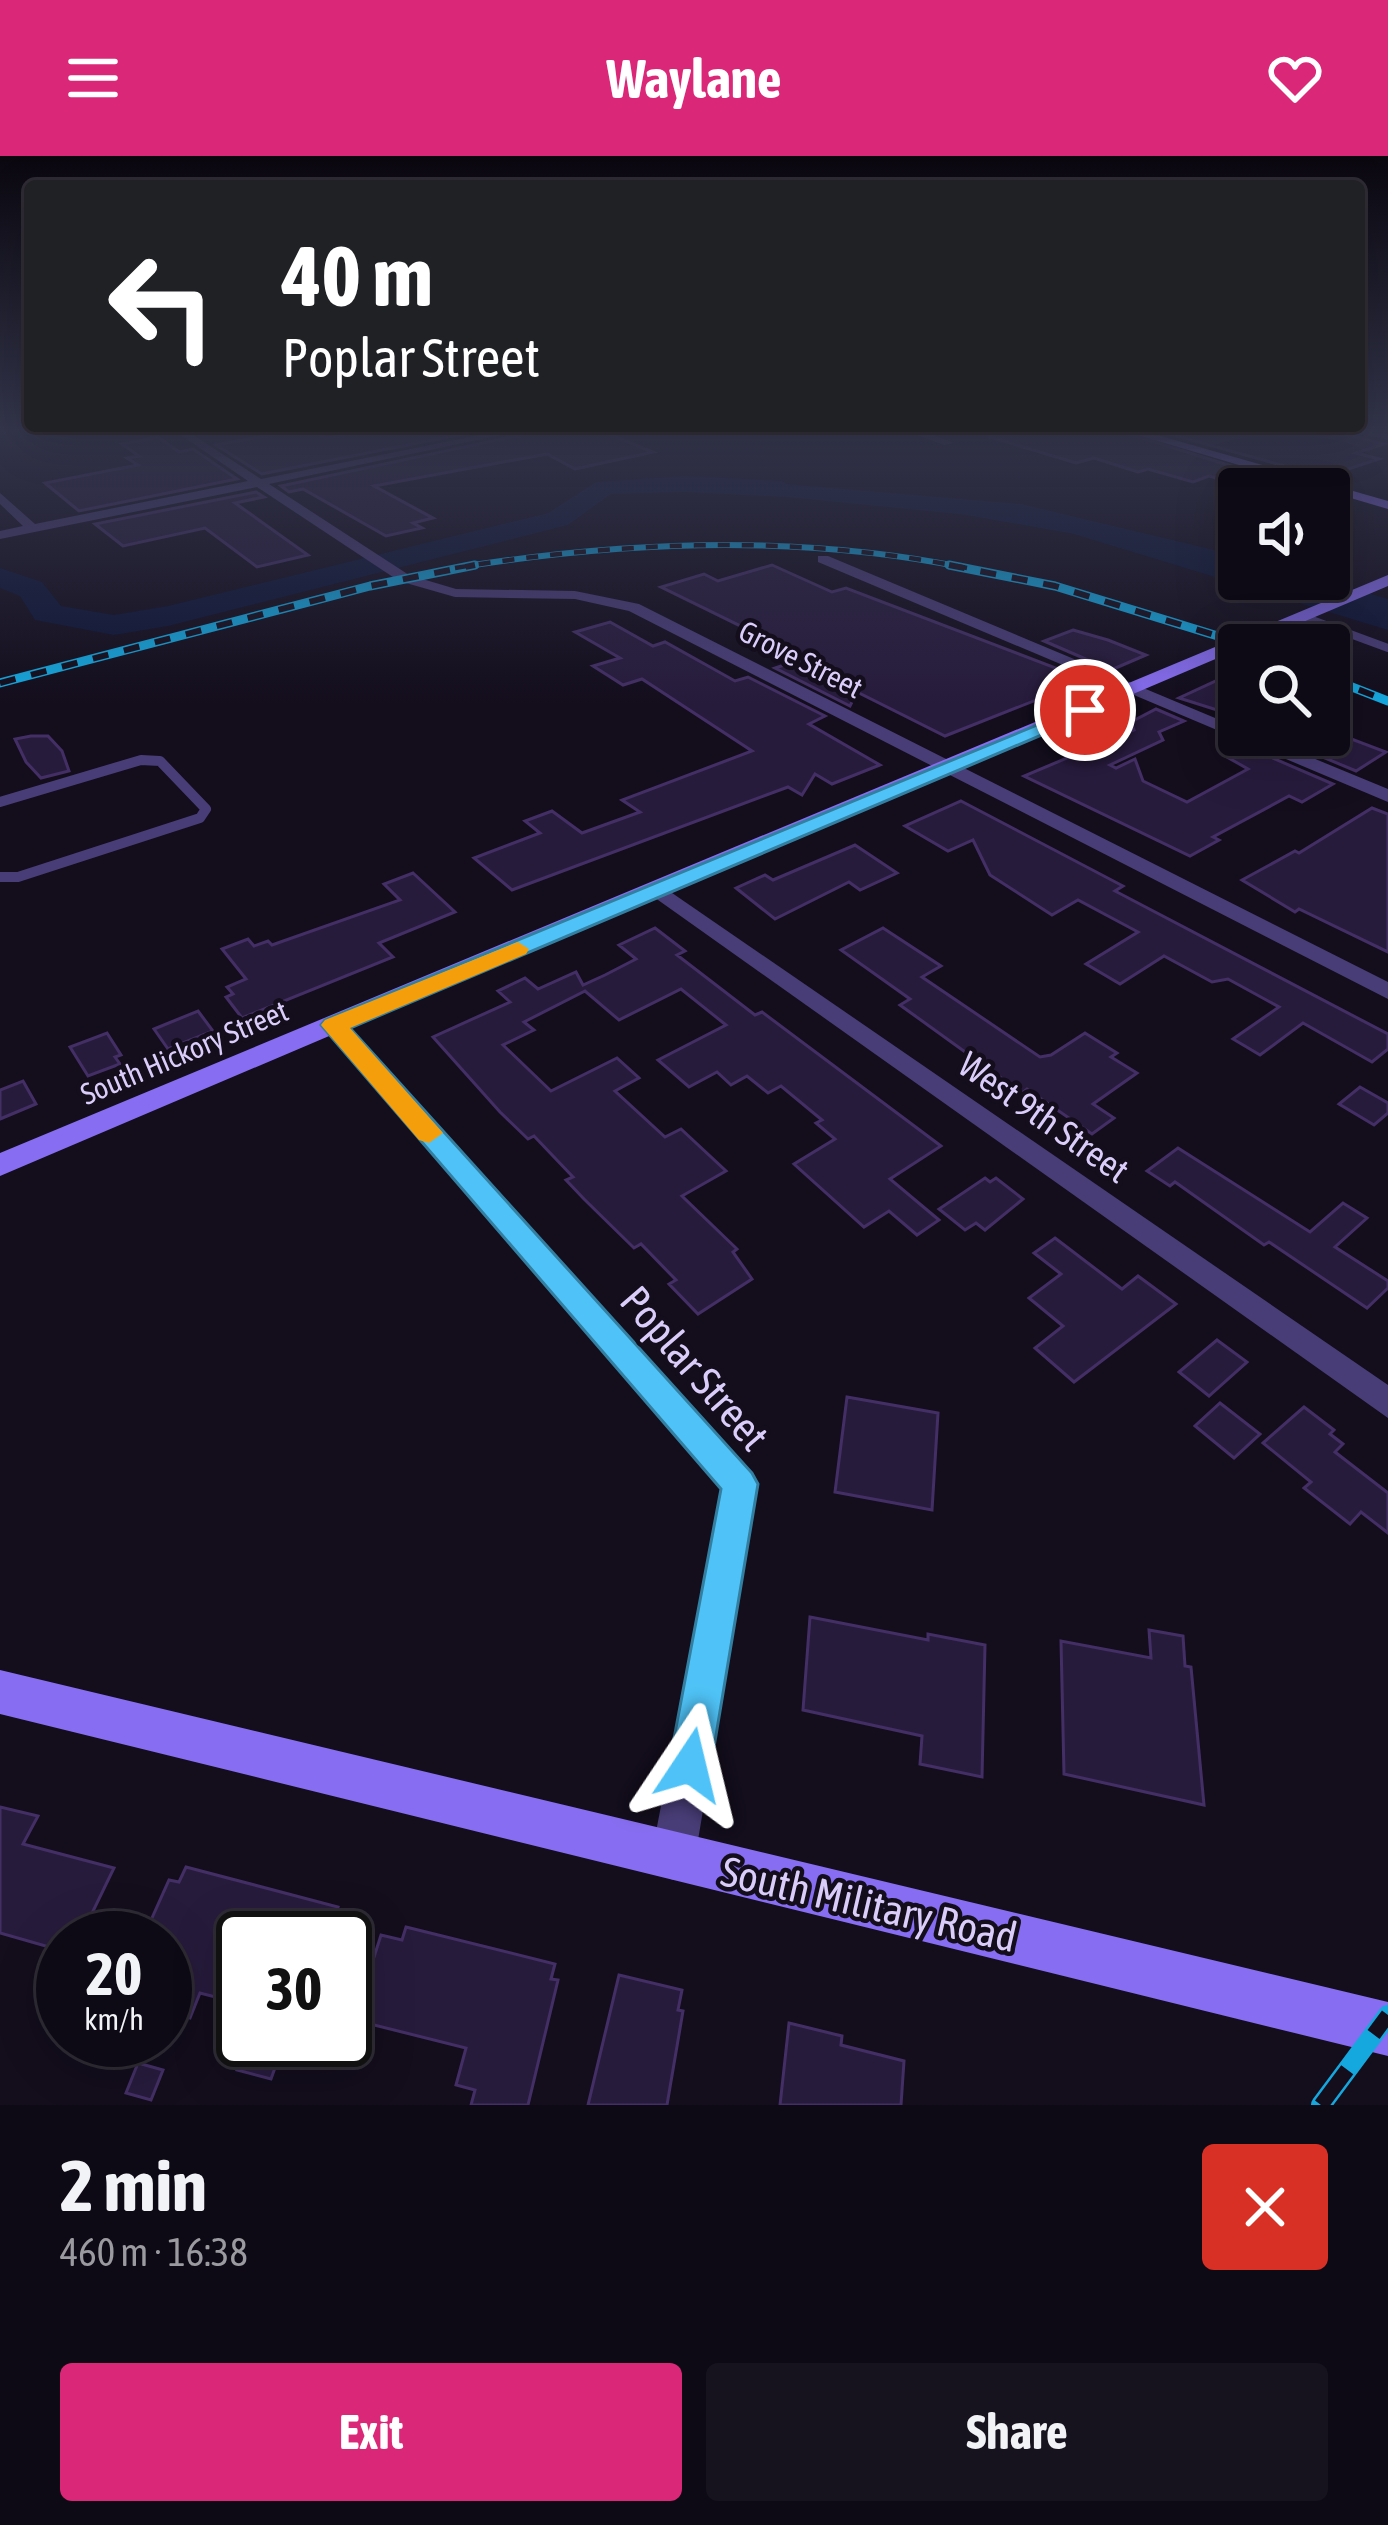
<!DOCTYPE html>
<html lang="en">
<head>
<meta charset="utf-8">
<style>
	:root { --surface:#0e0a15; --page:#17131e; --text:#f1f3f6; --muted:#9b9aa0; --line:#2e2b34; --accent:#db2777 }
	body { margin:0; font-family:"Asap Condensed",sans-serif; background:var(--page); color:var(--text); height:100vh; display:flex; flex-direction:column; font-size:45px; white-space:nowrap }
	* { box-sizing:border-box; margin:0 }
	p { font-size:39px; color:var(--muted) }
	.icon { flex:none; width:66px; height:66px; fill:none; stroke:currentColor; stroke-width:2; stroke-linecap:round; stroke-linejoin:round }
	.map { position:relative; height:1949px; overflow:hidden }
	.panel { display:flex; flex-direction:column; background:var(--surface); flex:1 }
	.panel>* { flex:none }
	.guide { position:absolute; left:24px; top:24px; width:1341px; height:252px; border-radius:12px; box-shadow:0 12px 48px #0002,0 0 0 3px var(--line); background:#202124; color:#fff; overflow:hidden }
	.buttons { position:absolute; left:1218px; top:312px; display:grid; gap:24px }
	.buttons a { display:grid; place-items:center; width:132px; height:132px; border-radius:12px; background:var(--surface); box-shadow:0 12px 48px #0002,0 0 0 3px var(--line); font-size:60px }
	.speed { position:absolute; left:36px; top:1755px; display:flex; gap:24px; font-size:60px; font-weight:700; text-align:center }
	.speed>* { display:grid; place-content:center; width:156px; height:156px; border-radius:50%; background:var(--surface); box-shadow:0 12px 48px #0002,0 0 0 3px var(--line); line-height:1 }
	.speed small { font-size:30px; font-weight:400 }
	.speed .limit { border:6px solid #111; border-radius:18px; background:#fff; color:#111 }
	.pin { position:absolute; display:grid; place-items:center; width:102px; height:102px; color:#fff; margin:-51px; border:6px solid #fff; border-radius:50%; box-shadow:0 3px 12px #0007 }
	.me { position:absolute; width:132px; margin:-66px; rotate:10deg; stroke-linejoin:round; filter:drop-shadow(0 0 9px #0008) }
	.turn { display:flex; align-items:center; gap:42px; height:252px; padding:0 60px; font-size:54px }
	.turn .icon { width:156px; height:156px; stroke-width:2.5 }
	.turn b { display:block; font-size:84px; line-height:102px }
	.round { display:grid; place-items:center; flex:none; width:126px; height:126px; border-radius:12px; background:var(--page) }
	.summary { display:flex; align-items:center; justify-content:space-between; height:204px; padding:0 60px }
	h1 { font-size:72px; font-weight:700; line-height:90px }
	.action { display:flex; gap:24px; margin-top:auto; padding:24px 60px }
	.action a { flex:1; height:138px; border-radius:12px; background:var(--accent); color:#fff; font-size:48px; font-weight:700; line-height:138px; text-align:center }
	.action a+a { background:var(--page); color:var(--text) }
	header { display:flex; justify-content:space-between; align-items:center; height:156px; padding:0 60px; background:var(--accent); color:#fff; font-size:54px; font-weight:700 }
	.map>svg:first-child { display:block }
	.water { fill:#0d1536 }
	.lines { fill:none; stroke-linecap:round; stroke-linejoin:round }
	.river { fill:#0d1536; fill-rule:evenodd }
	.building { fill:#271b3c; stroke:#432f65; stroke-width:3 }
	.lane-far1 { stroke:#493d77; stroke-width:8 }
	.lane { stroke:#493d77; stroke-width:10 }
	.street { fill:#493d77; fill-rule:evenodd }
	.secondary { fill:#876df1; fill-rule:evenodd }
	.rail-far2-casing { stroke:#15a8df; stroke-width:6 }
	.rail-far1-casing { stroke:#15a8df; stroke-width:9 }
	.rail-casing { stroke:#15a8df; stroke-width:20 }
	.rail-far2 { stroke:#130d1c; stroke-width:4.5; stroke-dasharray:12; stroke-linecap:butt }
	.rail-far1 { stroke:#130d1c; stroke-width:6; stroke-dasharray:16; stroke-linecap:butt }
	.rail { stroke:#130d1c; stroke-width:15; stroke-dasharray:44; stroke-linecap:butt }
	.route { fill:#4fc3f7; stroke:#337fa1; stroke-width:3 }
	.slow { fill:#f59e0b }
	.labels { text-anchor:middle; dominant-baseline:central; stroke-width:9; stroke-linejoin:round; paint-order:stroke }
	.far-street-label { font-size:30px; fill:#dacdfa; stroke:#130d1c }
	.street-label { font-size:36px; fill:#dacdfa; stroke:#130d1c }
	.near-street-label { font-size:42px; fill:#dacdfa; stroke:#130d1c }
</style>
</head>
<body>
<header><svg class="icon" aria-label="menu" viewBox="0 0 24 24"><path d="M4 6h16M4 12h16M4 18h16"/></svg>Waylane<svg class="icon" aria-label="heart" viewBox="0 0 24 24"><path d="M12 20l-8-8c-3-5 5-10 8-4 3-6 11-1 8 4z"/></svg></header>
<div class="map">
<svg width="1388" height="1949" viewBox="0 0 1388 1949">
	<rect width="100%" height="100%" fill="#130d1c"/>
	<!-- water -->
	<polygon class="water" points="704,321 1022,348 1239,400 1239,423 1320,423 1388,443 1388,474 1074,378 966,359 707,333"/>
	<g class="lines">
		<!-- river -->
		<polygon class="river" points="685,320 782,325 795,333 782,341 685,336 611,338 568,369 168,470 114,479 35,464 20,440 0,432 0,412 42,426 61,450 114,459 168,450 548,357 596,326"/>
	</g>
	<!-- building -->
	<g class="building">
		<polygon points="292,275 312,275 326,282 365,275 478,275 262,318 216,289"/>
		<polygon points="524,275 601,275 653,296 575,313 547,298 374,330 433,362 413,367 422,372 386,380 303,333 289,336 281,330 521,279"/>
		<polygon points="991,275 1120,275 1282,326 1253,333 1209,320 1193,326 1148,313 1138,316 1094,302 1076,307 990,281"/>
		<polygon points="1159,275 1334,275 1384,288 1356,297 1379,303 1324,321"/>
		<polygon points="158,281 179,296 193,293 237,323 79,355 45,327 138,309 127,302 139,300 122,288"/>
		<polygon points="256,336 264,341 235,347 308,399 257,411 205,372 123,390 95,368"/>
		<polygon points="772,409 832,436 846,432 1087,524 945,580 857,536 850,550 775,512 799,504 762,484 767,483 661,431 704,418 718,425"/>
		<polygon points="610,466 653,490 665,486 735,525 748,521 825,560 809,568 880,609 832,628 815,618 802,639 788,631 512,734 474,702 540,677 525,665 552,655 582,677 640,656 622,644 752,595 642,523 623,529 593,510 620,502 575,476"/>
		<polygon points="1073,474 1108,484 1146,499 1111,514 1044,485"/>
		<polygon points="1218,524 1239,532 1239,561 1179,542"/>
		<polygon points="1156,553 1184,565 1159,576 1163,584 1110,609 1116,612 1135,603 1143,625 1187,646 1248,613 1227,601 1247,591 1333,628 1302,646 1289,640 1213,681 1219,684 1190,700 1024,620 1134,574 1131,566"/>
		<polygon points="1270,579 1341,579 1386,596 1356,615"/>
		<polygon points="31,580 48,580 62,595 69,615 41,622 26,606 15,583"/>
		<polygon points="961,645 1123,730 1115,735 1388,878 1388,893 1372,906 1303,867 1260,899 1233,883 1279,851 1228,823 1212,826 1164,800 1120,828 1086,808 1138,776 1078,744 1052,759 990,719 973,684 948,695 905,670"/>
		<polygon points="1372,652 1388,658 1388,796 1299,753 1295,756 1242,724 1295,695 1299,697"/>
		<polygon points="855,689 897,717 860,734 849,726 775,763 736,732 765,719 773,724"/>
		<polygon points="413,717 455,756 379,787 393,801 242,862 226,841 233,838 227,831 246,823 222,793 248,783 254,790 268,785 272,789 400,744 384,728"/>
		<polygon points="655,772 685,795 677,799 755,859 762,856 941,990 890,1023 939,1064 917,1079 889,1055 864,1071 794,1008 835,983 816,967 822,964 781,930 768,937 747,920 731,929 717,916 689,931 658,904 726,869 681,833 619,864 585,835 524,866 534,874 503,889 551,935 617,902 639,922 615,935 665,981 681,973 726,1015 682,1040 737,1093 733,1096 752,1123 698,1158 669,1128 676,1124 641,1088 634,1092 584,1043 566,1024 573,1021 534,980 528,983 500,956 433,881 510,846 498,835 525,822 538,833 576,816 583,829 605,819 636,803 619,789"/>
		<polygon points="883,772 941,810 922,821 1040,901 1051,899 1085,877 1117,897 1111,901 1137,917 1093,948 1114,962 1092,978 1027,933 1022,937 900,849 910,843 841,794"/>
		<polygon points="198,855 213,875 168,893 154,873"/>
		<polygon points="107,877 121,899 115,901 120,908 88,920 70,891"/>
		<polygon points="23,925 36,948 0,963 0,934"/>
		<polygon points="1360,931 1388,947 1388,957 1374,969 1339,948"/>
		<polygon points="1178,992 1310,1076 1343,1047 1367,1062 1335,1091 1388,1125 1388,1132 1367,1152 1269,1086 1264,1089 1175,1026 1170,1030 1147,1015"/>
		<polygon points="985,1022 990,1026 996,1022 1023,1043 985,1074 976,1067 965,1074 939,1053"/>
		<polygon points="1055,1082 1122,1133 1138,1120 1176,1148 1074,1226 1035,1192 1063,1170 1029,1142 1061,1118 1034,1097"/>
		<polygon points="1217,1184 1247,1206 1209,1240 1179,1216"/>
		<polygon points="847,1241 938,1257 932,1354 835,1336"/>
		<polygon points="1220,1247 1260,1278 1234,1302 1195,1270"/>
		<polygon points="1304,1251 1334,1274 1330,1278 1343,1288 1335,1296 1388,1337 1388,1377 1361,1356 1350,1368 1304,1332 1311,1326 1263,1287"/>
		<polygon points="810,1461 928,1484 928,1478 985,1489 982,1621 920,1608 922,1580 803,1554"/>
		<polygon points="1149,1474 1183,1480 1185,1510 1191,1511 1204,1649 1064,1618 1061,1485 1151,1502"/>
		<polygon points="0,1651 38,1660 23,1688 114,1712 80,1782 63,1782 63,1795 0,1777"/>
		<polygon points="186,1711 338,1751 327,1782 243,1782 243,1848 200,1837 190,1862 165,1855 165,1782 143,1782 169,1724 179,1726"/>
		<polygon points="406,1771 555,1808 551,1823 558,1824 528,1949 471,1949 475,1934 456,1929 466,1892 354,1864 381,1779 402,1784"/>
		<polygon points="619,1819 682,1834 678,1854 683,1855 667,1949 588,1949"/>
		<polygon points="789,1867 842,1880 841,1889 904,1905 901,1949 780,1949"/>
		<polygon points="248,1884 285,1884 271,1923 237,1914"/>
		<polygon points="138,1907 163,1914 151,1944 126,1937"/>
	</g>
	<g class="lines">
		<!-- lane-far1 -->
		<polyline class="lane-far1" points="1304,461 1388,492"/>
		<!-- lane -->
		<polyline class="lane" points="0,646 141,604 160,605 206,653 200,662 18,721 0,721"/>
		<!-- street -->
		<g class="street">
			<polygon points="175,275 187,275 261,323 500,275 520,275 269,328 409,419 456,433 575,435 639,448 1388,826 1388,843 629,455 575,443 455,441 399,425 257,331 0,383 0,375 23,370 0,348 0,337 35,368 248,325"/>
			<polygon points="907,275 922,275 954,287 944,289"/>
			<polygon points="1357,275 1388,278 1388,284 1358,277"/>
			<polygon points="818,400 828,400 1239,572 1239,579 1257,579 1388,633 1388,646 818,406"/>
			<polygon points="659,728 1388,1229 1388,1262 651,739 651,729"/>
			<polygon points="334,861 343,863 752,1317 758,1328 695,1702 688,1717 673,1724 658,1717 651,1702 722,1332 325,875 322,869"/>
		</g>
		<!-- secondary -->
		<g class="secondary">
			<polygon points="1124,275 1143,275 1388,345 1388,353"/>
			<polygon points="1388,419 1388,430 1249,489 1239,489 1239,493 0,1020 0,997"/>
			<polygon points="0,1514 1388,1846 1388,1900 0,1558"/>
		</g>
		<defs>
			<path id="rail-far2" d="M455,412C622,385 800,378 967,412"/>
			<g id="rail-far1">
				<polyline points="949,409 1055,430 1247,489"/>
				<polyline points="1329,522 1388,545"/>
				<polyline points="0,527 370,430 475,409"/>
			</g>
			<polyline id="rail" points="1321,1949 1388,1859"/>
		</defs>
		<!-- rail-far2 casing -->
		<use href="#rail-far2" class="rail-far2-casing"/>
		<!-- rail-far1 casing -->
		<use href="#rail-far1" class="rail-far1-casing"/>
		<!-- rail casing -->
		<use href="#rail" class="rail-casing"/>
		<!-- rail-far2 -->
		<use href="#rail-far2" class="rail-far2"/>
		<!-- rail-far1 -->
		<use href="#rail-far1" class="rail-far1"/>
		<!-- rail -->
		<use href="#rail" class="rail"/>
	</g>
	<!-- sky -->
	<linearGradient id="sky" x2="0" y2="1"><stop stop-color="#0a070f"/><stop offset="0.5" stop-color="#33354b"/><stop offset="1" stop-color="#33354b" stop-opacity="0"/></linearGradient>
	<rect width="1388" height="548" fill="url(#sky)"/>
	<!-- route -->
	<polygon class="route" points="1085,549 1091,550 1091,558 350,872 752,1317 758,1328 711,1609 705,1624 690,1630 675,1624 669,1609 721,1333 321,869 325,864"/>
	<!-- slow -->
	<polygon class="slow" points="518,786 529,793 526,798 350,872 443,977 429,987 419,984 321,869 325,864"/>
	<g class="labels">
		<!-- far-street labels -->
		<g class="far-street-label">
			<text transform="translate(801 503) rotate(27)">Grove Street</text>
			<text transform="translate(184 896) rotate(-23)">South Hickory Street</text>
		</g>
		<!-- street labels -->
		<g class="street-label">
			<text transform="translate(1044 961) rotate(35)">West 9th Street</text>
		</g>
		<!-- near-street labels -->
		<g class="near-street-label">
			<text transform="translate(695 1212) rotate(49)">Poplar Street</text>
			<text transform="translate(869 1748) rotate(13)">South Military Road</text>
		</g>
	</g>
</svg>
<div class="buttons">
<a><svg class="icon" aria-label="sound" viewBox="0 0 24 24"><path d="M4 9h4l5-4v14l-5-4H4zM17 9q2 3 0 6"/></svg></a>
<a><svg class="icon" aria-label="search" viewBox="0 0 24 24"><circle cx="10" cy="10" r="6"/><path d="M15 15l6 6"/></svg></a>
</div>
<div class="speed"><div>20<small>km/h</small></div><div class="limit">30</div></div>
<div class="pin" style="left:1085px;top:554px;background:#d93025"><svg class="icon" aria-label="arrive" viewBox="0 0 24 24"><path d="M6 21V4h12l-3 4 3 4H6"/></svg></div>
<svg class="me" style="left:690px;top:1609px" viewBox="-20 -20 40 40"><path d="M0-17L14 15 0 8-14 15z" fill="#4fc3f7" stroke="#fff" stroke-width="4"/></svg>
<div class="guide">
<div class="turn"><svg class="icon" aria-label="left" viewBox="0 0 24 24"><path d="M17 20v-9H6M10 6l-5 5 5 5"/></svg><div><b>40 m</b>Poplar Street</div></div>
</div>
</div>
<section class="panel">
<div class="summary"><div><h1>2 min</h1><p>460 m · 16:38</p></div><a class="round" style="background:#d93025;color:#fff"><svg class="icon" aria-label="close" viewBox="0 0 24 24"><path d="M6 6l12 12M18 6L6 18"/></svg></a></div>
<div class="action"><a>Exit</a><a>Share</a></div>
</section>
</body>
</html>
